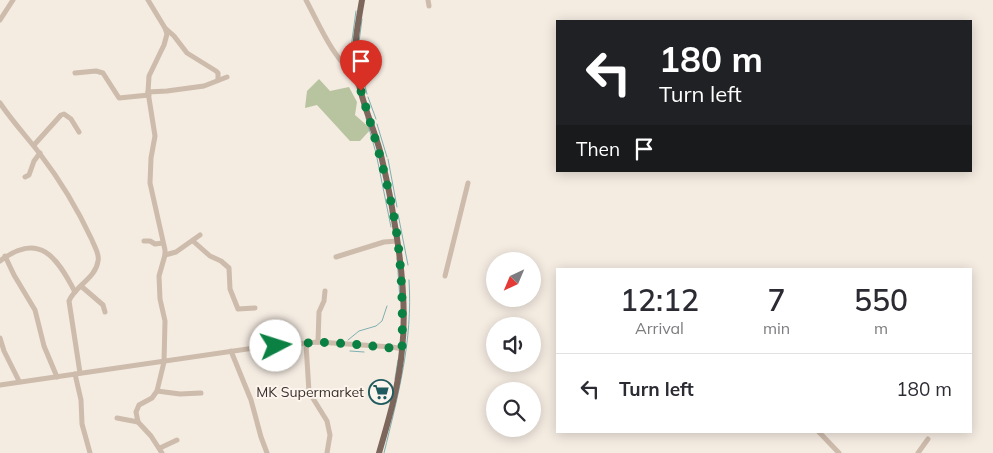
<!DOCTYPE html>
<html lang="en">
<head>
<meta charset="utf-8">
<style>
	:root { --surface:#fff; --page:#f2f2f3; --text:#2b2b33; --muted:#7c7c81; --line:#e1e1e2 }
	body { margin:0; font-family:Mulish,sans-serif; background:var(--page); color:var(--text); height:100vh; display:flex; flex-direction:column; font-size:19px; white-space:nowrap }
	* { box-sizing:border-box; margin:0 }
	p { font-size:16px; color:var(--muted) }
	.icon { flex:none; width:28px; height:28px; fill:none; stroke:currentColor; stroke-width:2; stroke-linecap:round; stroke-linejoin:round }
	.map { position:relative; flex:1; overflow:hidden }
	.details { position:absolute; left:556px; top:268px; width:416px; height:165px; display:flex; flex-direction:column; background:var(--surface); border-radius:0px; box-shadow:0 2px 12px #0003 }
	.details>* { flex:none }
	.banner { position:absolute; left:556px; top:20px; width:416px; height:152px; border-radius:0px; box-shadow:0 2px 12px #0003; background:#202124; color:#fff; overflow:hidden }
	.needle { width:32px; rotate:224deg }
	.tools { position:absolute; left:486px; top:252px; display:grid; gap:10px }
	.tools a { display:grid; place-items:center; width:55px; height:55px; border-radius:50%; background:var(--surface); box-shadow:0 2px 12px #0003; font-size:25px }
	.pin { position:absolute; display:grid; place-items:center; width:42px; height:42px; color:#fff; margin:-51px -21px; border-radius:50% 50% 50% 0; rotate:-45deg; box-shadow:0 0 5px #0007 }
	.pin .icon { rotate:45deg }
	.me { position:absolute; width:55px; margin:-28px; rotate:85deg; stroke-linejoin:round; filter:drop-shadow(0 0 4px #0008) }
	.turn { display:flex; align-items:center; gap:18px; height:105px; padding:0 20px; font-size:22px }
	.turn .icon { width:65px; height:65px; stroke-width:2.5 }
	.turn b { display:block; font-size:35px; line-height:42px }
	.then { display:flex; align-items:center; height:48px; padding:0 20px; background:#0003; gap:10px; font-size:19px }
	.eta { display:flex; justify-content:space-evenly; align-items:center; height:85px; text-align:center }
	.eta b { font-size:30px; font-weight:600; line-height:35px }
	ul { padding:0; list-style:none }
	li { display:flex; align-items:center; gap:15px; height:70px; padding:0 20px; border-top:1px solid var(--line) }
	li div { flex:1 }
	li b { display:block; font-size:19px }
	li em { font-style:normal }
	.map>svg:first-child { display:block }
	.green { fill:#b8c4a0 }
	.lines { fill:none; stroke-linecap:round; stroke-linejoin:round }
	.stream { stroke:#7fb0b2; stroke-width:1 }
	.minor { stroke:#cdbbac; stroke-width:5 }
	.major { stroke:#7d675c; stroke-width:6 }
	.route { stroke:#0b8043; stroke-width:9; stroke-dasharray:0 16.2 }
	.labels { text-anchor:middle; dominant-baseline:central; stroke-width:4; stroke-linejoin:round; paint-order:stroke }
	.poi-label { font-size:14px; fill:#3b302b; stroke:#fbf5ee; text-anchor:end }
</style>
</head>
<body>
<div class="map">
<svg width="993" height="453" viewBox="0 0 993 453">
	<rect width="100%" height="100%" fill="#f4ebe1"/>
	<!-- green -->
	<polygon class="green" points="319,79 330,91 349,87 357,102 355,115 371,129 360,141 350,141 317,105 305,108 307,91"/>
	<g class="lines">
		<!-- stream -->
		<g class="stream">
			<polyline points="350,55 356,11"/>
			<polyline points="360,63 359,42 362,19"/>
			<polyline points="361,70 367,94"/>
			<polyline points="353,77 356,86"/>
			<polyline points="368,97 376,119"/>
			<polyline points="366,118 376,153 391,227"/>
			<polyline points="377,124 387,157"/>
			<polyline points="388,159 397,207"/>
			<polyline points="398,214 408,265"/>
			<polyline points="397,258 400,299"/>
			<polyline points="348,340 359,331 376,326 382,321 387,306"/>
			<polyline points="350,351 364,352"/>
			<polyline points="395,379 398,360"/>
			<path d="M384,453C398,395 413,341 409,280"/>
		</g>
		<!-- minor -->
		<g class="minor">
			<polyline points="148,0 165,28 167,34 164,45 149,76 148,92 155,136 151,158 150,183 165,250 165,255 159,276 160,299 165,321 164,362 157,391 152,398 139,405 136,412 138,422 151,436 162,453"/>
			<path d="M306,0C319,24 334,61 357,76"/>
			<polyline points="428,0 429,6"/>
			<polyline points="0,20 13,0"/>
			<polyline points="165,28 174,36 187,53 216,71 218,73 218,80"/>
			<polyline points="75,73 96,71 103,73 119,98 149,95"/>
			<polyline points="148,92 167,91 204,86 227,77"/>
			<path d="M0,103C12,121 27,137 40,154C60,180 78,210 92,240C94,246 100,254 98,261C96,278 75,286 69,301L80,373"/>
			<polyline points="34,145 61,115 64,114 71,119 79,132"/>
			<polyline points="25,177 29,175 34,161 40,153"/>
			<polyline points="144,241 150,241 155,244 163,243"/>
			<polyline points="193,241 210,256 221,261 229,268 230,289 238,309 255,308"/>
			<polyline points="165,255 176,252 200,235"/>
			<polyline points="5,256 14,275 35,310 44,346 57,377"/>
			<polyline points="336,257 384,242 397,241"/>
			<path d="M0,261C39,231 57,257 75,292"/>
			<polyline points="445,276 468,183"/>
			<polyline points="81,286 103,305 105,312"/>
			<polyline points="0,338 4,351 19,381"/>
			<polyline points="318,342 319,312 324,301 325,291"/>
			<polyline points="306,344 309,392 327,421 330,435 327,453"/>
			<polyline points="231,351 251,400 261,437 267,453"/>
			<polyline points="75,374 81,400 82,424 90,453"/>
			<polyline points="0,385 261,347 318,342 392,347 403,349"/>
			<polyline points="157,391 180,394 201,393"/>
			<polyline points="117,418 138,422"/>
			<polyline points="818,431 839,453"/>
			<polyline points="160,448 177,440"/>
			<polyline points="918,453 928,439"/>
		</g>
		<!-- major -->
		<path class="major" d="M362,0C358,24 352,51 357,75C361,101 373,126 380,151C385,172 390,193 393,214C401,258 407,306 402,350C399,385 389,419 379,453"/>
	</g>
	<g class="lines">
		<!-- route -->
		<path class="route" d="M276,346L318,342L352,344L402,349C403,304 402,257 393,212C385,171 373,131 361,91"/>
	</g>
	<!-- icons -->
	<defs>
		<symbol id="supermarket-ring" viewBox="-11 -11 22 22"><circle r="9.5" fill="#fbf5ee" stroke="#1f5a5e" stroke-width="1.5"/><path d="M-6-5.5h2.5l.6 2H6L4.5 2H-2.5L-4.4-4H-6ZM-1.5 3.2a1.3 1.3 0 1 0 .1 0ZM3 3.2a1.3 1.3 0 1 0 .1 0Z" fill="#1f5a5e"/></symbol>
	</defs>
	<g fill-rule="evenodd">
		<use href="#supermarket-ring" x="367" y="378" width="28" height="28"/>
	</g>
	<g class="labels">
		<!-- poi labels -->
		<g class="poi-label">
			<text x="364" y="392">MK Supermarket</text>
		</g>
	</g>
</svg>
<div class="tools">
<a><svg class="needle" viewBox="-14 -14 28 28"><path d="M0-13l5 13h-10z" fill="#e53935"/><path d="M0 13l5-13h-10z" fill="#7c7c81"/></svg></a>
<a><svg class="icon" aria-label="sound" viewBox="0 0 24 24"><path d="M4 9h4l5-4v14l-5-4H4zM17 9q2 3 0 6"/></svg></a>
<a><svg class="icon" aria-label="search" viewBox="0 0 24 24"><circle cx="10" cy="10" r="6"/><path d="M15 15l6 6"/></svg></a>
</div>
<div class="pin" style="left:361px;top:91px;background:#d93025"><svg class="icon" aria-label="arrive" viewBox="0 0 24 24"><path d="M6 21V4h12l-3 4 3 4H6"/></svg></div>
<svg class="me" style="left:276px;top:346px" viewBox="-20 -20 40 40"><circle r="19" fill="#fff"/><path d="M0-13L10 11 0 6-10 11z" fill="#0b8043"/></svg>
<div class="banner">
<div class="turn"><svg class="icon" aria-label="left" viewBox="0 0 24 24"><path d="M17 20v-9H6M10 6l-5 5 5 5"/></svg><div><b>180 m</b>Turn left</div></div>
<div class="then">Then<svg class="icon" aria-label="arrive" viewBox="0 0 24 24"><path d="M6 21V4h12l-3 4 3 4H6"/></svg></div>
</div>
<section class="details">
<div class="eta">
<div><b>12:12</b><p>Arrival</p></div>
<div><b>7</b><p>min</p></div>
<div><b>550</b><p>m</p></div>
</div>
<ul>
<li><svg class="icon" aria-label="left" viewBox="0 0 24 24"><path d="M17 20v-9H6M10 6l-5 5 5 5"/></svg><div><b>Turn left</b></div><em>180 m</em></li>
</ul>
</section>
</div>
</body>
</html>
